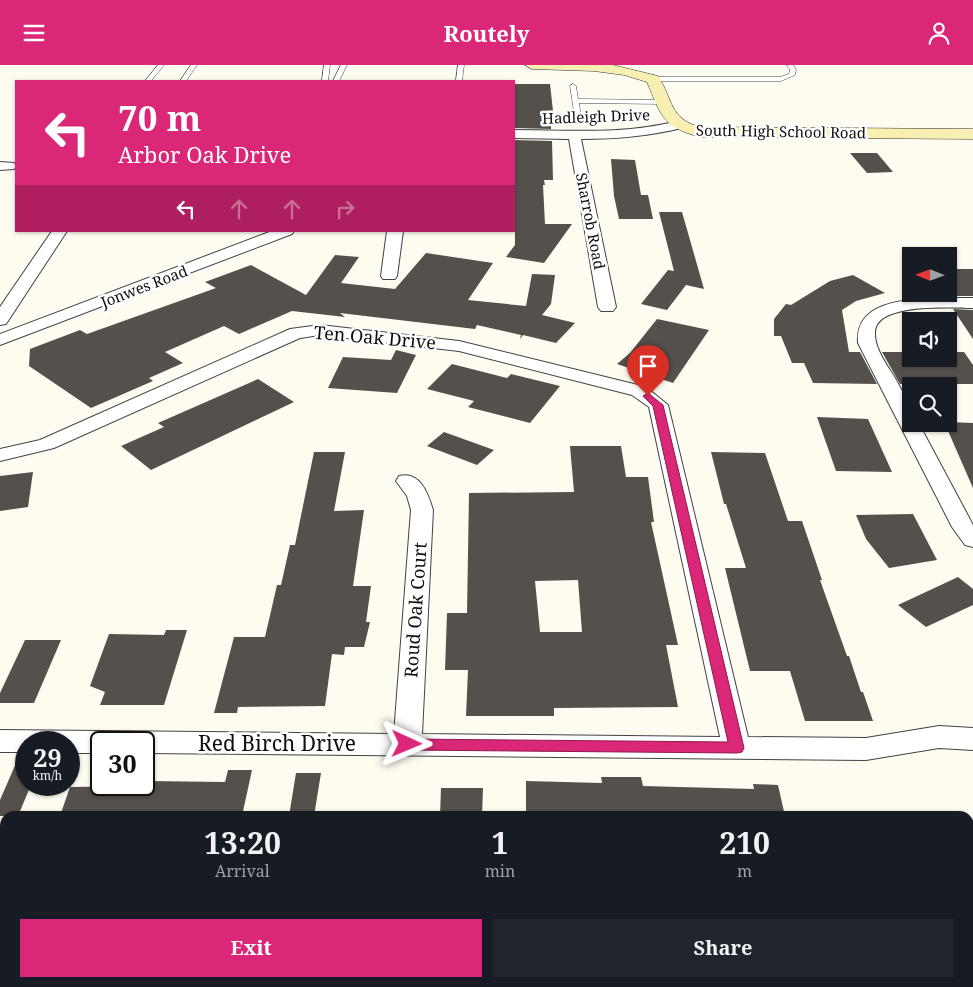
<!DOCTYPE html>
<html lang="en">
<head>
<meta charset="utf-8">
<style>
	:root { --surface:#171b24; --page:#20242c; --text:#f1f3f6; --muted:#9ea1a6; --accent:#db2777 }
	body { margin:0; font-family:"Noto Serif",serif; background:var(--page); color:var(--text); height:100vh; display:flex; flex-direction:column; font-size:19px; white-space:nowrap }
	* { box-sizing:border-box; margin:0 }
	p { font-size:16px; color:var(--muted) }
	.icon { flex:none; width:28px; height:28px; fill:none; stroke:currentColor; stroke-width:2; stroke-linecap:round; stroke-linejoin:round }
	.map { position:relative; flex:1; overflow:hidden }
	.details { position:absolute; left:0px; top:746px; width:974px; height:176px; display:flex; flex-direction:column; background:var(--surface); border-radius:15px 15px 0 0; box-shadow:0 1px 4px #0004 }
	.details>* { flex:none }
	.guide { position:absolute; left:15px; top:15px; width:500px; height:152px; border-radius:0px; box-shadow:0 1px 4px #0004; background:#db2777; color:#fff; overflow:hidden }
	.needle { width:32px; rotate:271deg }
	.controls { position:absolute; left:902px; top:182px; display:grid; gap:10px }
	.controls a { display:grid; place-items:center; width:55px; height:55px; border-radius:0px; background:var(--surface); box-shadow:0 1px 4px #0004; font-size:25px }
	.speed { position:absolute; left:15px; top:666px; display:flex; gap:10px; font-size:25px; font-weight:700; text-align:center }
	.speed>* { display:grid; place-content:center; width:65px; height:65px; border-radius:50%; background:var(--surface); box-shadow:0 1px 4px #0004; line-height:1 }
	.speed small { font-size:12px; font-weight:400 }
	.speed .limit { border:2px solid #111; border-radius:8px; background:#fff; color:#111 }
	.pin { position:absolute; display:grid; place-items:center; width:42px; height:42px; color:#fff; margin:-51px -21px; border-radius:50% 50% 50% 0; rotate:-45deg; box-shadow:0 0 5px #0007 }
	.pin .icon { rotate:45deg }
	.me { position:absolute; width:55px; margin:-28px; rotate:91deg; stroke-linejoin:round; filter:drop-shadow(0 0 4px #0008) }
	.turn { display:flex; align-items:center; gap:18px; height:105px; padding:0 20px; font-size:22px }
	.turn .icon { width:65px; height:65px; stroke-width:2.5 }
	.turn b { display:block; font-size:35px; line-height:42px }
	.lanes { display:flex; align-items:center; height:48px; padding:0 20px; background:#0003; justify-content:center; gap:25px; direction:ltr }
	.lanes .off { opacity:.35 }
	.eta { display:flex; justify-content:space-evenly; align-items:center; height:85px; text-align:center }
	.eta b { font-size:30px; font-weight:700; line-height:35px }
	.cta { display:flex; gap:10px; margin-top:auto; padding:10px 20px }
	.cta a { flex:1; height:58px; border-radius:0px; background:var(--accent); color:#fff; font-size:20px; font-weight:700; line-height:58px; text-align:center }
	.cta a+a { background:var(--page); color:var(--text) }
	header { display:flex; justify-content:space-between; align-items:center; height:65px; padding:0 20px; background:var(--accent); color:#fff; font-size:22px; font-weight:700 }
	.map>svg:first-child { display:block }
	.building { fill:#56504c; fill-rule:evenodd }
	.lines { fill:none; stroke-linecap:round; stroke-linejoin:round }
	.lane-casing { stroke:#424242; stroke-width:1 }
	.street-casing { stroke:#424242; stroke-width:2 }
	.secondary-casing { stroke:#313131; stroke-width:1 }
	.lane { fill:#fff; fill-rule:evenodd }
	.street { fill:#fff; fill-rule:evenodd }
	.secondary { fill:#f8f0b2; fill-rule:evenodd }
	.route { fill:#db2777; stroke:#8e194d }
	.labels { text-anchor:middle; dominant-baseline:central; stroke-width:5; stroke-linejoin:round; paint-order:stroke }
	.far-street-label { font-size:15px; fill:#0f0f0f; stroke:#fff }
	.street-label { font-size:18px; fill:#0f0f0f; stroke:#fff }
	.near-street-label { font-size:21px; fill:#0f0f0f; stroke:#fff }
</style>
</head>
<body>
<header><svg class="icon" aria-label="menu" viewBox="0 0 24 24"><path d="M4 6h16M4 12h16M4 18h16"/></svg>Routely<svg class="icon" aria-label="person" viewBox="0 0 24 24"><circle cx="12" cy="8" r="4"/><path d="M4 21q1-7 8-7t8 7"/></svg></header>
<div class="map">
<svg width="973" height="922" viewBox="0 0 973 922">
	<rect width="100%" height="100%" fill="#fefbf1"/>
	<!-- building -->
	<g class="building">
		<polygon points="514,19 550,19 554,55 551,55 551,64 514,63"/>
		<polygon points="514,75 552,76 553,115 544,115 545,120 543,120 545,159 572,159 544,198 506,192 515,180"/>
		<polygon points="850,88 877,88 893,107 867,108"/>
		<polygon points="611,94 635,95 641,130 648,130 653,154 619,154 614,131"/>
		<polygon points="659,147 682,147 704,224 686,220 667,245 641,239 668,205 674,206"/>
		<polygon points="426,188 493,198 468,235 526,241 532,209 555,210 551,239 542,250 575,258 556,278 523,270 520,274 521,270 477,260 475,264 340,248 345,252 292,246 239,269 224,261 165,287 183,298 149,313 153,316 91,343 29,301 30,284 80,265 87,269 216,223 205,217 251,200 306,230 335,190 359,192 341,218 395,224"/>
		<rect x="949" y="204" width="24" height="27"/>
		<polygon points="853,210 885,228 856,236 842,245 849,287 860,287 877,319 813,318 804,298 792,298 781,271 774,271 774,254 786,239 791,240 830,216"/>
		<polygon points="953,244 973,245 973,274"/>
		<polygon points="657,254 709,265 673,318 617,299 630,288"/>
		<polygon points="396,285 416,290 397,328 328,323 343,292 391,295"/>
		<polygon points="882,287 911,287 911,294 949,294 949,287 964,287 973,300 973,319 900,319"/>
		<polygon points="452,299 507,313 511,309 560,321 530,358 468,342 474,336 427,324"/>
		<polygon points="258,314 294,337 151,405 121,381 164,362 158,358"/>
		<polygon points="817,352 868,354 892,407 836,406"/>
		<polygon points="949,357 973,358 973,423 945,359"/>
		<polygon points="444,367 494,385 477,400 427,381"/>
		<path d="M570,381H621L626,412H648L654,457H651L678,580H666L678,642L554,643V651H466L468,605H445L447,548H467L469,428L574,427ZM578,515L582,567H540L535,516Z"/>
		<polygon points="314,387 345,387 334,446 364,445 353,521 371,521 366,557 370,557 364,582 345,582 344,590 332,589 325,641 238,642 237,648 214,648 234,572 265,572 277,520 281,520 290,480 295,480"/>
		<polygon points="711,387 765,388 788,456 802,456 822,515 820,515 847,591 849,591 861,627 863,627 873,656 805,656 790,606 750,606 725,503 746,503 726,439 724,439"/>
		<polygon points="33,407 28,442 0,446 0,411"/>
		<polygon points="913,449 937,495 889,503 866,474 856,450"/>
		<polygon points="958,512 973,524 973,540 926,562 898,540"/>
		<polygon points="166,565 187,565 164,640 100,640 105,627 90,621 109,569 164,570"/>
		<polygon points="25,575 61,575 34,638 0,638 0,628"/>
		<polygon points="20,689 26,689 26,720 31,720 18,751 0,751 0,735"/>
		<polygon points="228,705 252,705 242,751 60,751 70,722 144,721 146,716 225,717"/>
		<polygon points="296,708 321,708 314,751 289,751"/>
		<polygon points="601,712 641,712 643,721 754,724 753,719 778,720 785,751 526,751 526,716 602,718"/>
		<polygon points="441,723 483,723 482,751 440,751"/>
	</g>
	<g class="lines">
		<defs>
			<g id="lane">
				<polygon points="158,0 164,0 151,16 145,16"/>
				<polygon points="191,0 197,0 186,16 180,16"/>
				<polygon points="324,0 330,0 328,16 322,16"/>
				<polygon points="341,0 347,0 339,16 333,16"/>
				<polygon points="458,0 464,0 462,16 456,16"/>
				<polygon points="787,0 793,0 796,4 795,10 781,16 653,16 650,14 653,12 780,12 789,9 790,4"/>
				<polygon points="573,19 576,21 578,34 664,35 667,37 664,39 579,38 581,53 578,55 575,53 570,21"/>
			</g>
			<g id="street">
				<path d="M678,56L682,57L684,60L682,63C649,71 616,74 581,74L616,242L613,246H601L598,242L569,74L514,73V65C570,65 623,70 678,56Z"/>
				<polygon points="0,97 14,98 16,101 14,104 0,105"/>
				<polygon points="52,166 67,166 6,259 0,260 0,242"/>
				<polygon points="272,166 294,166 292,169 0,280 0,269"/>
				<polygon points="387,166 403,166 397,211 395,214 383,214 381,211"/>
				<path d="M931,233H973V243C953,243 876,237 875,267C874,283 887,300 895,313C904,330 911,339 911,359H919L973,460V482L965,480L952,462L858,278C855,238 901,235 931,233Z"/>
				<path d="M320,260L459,276L646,322L668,340L748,672L866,673L939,661L973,663V685L939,683L866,695L144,688V678H101V688H69V678H26V687H0V665L394,669L411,445L407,431L396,416L399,411C420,406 428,428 433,445L422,669L720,672L649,342L632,330L459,286L320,270L300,273L54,383L0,396V384L40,375L290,264Z"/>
			</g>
			<path id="secondary" d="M525,0H613L658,11C673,34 669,54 700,62L973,64V74L700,72C662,62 661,50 647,17L624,10L594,6L532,4Z"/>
		</defs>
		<!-- lane casing -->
		<use href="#lane" class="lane-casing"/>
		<!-- street casing -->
		<use href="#street" class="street-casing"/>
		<!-- secondary casing -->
		<use href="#secondary" class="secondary-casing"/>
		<!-- lane -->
		<use href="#lane" class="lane"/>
		<!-- street -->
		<use href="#street" class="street"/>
		<!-- secondary -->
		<use href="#secondary" class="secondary"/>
	</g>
	<!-- route -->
	<polygon class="route" points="648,328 663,340 744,683 742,687 737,688 407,685 402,683 400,679 402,675 407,674 728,677 653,341 643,331"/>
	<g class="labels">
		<!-- far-street labels -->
		<g class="far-street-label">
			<text transform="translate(596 51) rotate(-2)">Hadleigh Drive</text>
			<text transform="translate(781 66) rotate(1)">South High School Road</text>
			<text transform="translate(591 156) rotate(79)">Sharrob Road</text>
			<text transform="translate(144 221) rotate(-21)">Jonwes Road</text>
		</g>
		<!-- street labels -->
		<g class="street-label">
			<text transform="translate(375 272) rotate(5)">Ten Oak Drive</text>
			<text transform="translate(415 545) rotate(-86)">Roud Oak Court</text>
		</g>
		<!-- near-street labels -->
		<g class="near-street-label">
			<text x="277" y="678">Red Birch Drive</text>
		</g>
	</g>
</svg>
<div class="controls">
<a><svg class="needle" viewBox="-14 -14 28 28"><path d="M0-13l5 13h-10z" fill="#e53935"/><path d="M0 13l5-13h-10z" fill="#9ea1a6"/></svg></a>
<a><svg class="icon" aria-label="sound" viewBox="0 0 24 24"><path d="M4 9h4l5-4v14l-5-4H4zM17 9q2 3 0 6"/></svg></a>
<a><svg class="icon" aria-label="search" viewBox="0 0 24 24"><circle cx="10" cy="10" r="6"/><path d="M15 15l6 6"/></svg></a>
</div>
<div class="speed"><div>29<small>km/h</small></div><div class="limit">30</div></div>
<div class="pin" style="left:648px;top:331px;background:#d93025"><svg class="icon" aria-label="arrive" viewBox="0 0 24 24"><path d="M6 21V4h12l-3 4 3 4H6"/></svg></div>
<svg class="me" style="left:407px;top:679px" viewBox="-20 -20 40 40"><path d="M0-17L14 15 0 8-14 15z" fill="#db2777" stroke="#fff" stroke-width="4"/></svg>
<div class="guide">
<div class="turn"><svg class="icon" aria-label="left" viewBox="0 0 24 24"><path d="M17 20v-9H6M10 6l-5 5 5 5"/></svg><div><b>70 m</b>Arbor Oak Drive</div></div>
<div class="lanes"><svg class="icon" aria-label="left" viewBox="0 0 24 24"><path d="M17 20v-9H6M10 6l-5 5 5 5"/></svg><svg class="icon off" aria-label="ahead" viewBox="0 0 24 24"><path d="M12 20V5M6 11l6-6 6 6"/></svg><svg class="icon off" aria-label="ahead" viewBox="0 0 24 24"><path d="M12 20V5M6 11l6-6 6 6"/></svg><svg class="icon off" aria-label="right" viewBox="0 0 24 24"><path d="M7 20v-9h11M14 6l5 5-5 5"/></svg></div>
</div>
<section class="details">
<div class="eta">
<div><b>13:20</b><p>Arrival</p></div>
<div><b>1</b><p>min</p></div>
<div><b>210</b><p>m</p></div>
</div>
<div class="cta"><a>Exit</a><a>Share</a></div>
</section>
</div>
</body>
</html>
